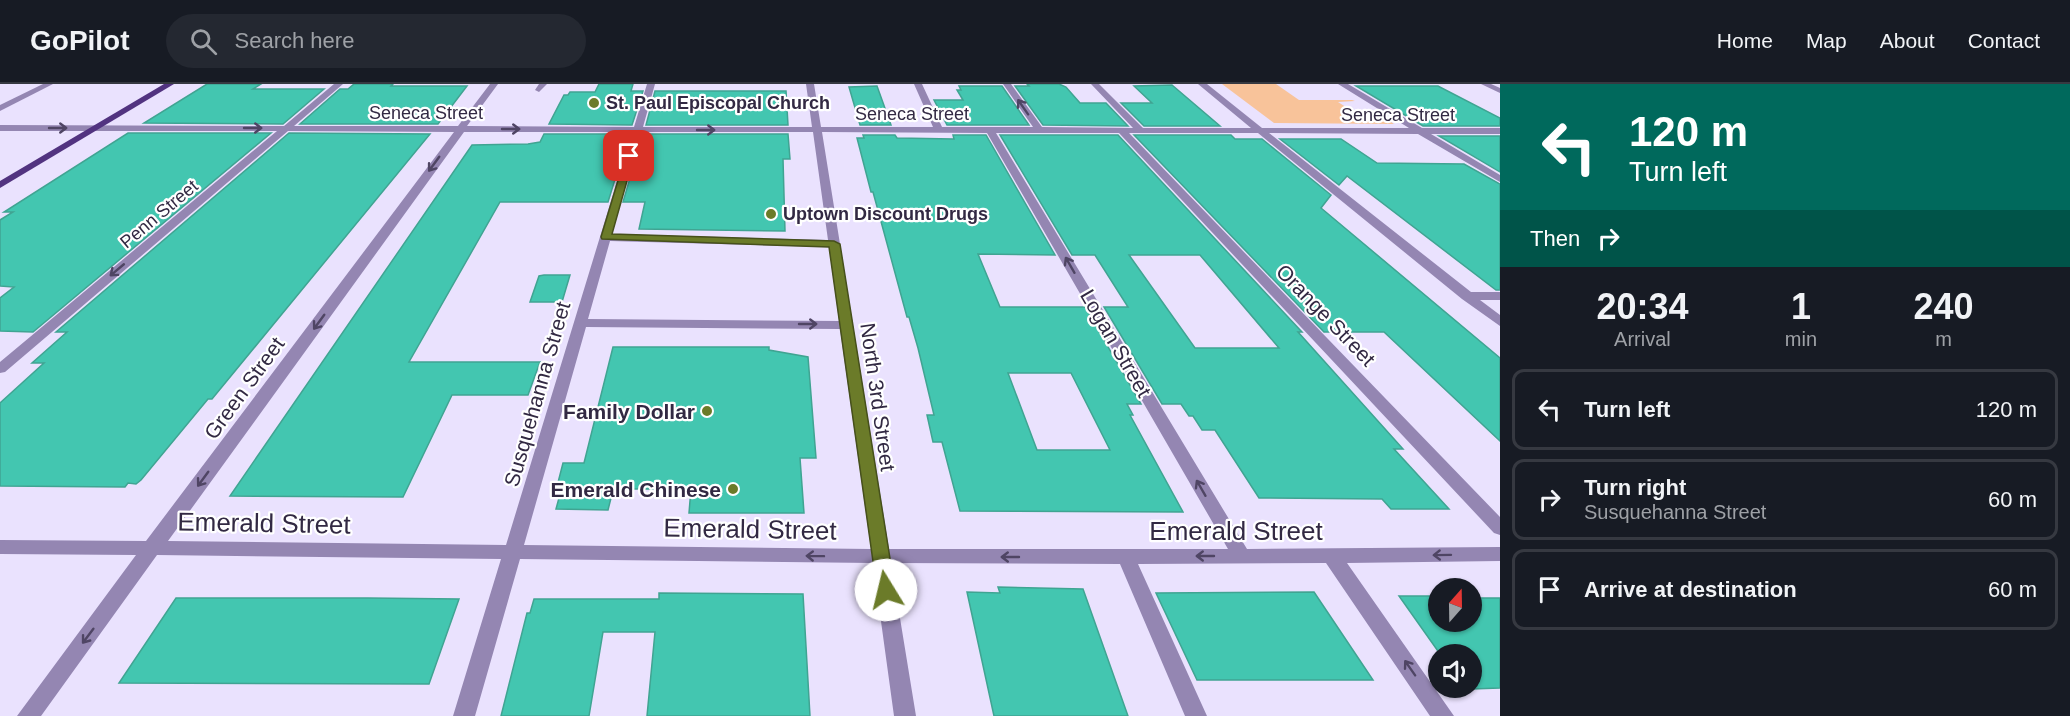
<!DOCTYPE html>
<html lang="en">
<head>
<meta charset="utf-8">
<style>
	:root { --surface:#171b24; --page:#242831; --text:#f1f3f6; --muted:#9ea1a6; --line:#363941 }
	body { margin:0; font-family:Arial,sans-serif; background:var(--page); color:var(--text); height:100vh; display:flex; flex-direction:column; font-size:22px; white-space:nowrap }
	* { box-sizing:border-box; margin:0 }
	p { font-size:20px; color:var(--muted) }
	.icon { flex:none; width:33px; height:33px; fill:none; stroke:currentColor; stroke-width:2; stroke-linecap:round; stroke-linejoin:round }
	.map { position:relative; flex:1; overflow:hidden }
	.sheet { display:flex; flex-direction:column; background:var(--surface); width:570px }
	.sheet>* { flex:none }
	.banner { background:#00695c; color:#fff; overflow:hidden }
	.needle { width:39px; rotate:20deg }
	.controls { position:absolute; left:1428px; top:494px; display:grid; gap:12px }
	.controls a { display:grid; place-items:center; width:54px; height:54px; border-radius:50%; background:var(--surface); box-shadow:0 2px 4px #0004; font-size:30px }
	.pin { position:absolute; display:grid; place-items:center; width:51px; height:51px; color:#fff; margin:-26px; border-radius:12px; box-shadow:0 3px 9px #0006 }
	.me { position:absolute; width:66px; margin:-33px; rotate:351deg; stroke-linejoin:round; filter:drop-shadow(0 0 4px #0008) }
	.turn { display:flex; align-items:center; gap:21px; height:126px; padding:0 30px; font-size:27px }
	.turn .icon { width:78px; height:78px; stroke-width:2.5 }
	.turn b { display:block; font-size:42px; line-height:51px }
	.then { display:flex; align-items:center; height:57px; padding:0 30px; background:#0003; gap:12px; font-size:22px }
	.eta { display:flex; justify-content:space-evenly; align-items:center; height:102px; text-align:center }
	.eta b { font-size:36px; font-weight:600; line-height:42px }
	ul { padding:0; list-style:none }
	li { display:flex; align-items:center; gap:18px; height:81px; margin:0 12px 9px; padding:0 18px; border:3px solid var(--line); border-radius:12px }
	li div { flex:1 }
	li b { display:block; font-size:22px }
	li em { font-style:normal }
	header { display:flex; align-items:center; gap:36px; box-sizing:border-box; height:84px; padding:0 30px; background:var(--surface); border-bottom:2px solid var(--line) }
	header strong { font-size:28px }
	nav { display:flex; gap:33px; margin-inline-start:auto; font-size:21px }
	.search { width:420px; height:54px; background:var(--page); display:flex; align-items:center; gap:15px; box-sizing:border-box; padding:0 21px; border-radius:33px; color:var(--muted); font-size:22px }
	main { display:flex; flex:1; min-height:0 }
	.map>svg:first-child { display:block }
	.green { fill:#f8c39a }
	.building { fill:#43c6b0; stroke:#40a492; stroke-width:1.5; fill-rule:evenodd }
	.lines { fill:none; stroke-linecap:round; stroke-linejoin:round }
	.minor { fill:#9486b2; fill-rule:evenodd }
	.major { fill:#523380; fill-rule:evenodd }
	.oneway { stroke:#4f4564 }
	.route { fill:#6b7b29; stroke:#46501b; stroke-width:1.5 }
	.poi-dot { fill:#6b7b29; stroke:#fff; stroke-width:2 }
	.labels { text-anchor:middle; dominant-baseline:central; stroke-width:4.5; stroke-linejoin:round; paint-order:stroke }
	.far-poi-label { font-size:18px; font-weight:bold; fill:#322943; stroke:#fff; text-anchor:start }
	.far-street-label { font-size:18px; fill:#322943; stroke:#fff }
	.street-label { font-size:21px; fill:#322943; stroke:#fff }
	.poi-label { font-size:21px; font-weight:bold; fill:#322943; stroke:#fff; text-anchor:end }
	.near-street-label { font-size:26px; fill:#322943; stroke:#fff }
</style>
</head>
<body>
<header>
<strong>GoPilot</strong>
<div class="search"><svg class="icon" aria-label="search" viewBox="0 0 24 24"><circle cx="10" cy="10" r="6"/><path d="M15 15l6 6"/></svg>Search here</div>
<nav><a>Home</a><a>Map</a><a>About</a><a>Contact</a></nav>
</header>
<main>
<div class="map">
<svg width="1500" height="632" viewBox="0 0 1500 632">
	<rect width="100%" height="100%" fill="#eae2fe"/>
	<!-- green -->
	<polygon class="green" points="1222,0 1276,0 1299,16 1352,16 1355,17 1338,18 1366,36 1388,36 1394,40 1274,39"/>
	<!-- building -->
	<g class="building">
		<polygon points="207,0 261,0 253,5 324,5 283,40 144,39"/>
		<polygon points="354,0 393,0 391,2 467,2 438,40 300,40 340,5 348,5"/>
		<polygon points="599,0 633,0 631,7 643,7 632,41 549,40 564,11 568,11 570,8 595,8"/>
		<polygon points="1027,0 1059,0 1066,3 1080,19 1106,19 1128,42 1043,41 1015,2 1029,2"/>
		<polygon points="1172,1 1220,42 1144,42 1121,19 1152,19 1134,2"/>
		<polygon points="877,2 891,41 860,41 849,3"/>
		<polygon points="959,2 1002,2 1029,41 947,41 934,16 963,16 957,6 961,6"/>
		<polygon points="1356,2 1438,2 1500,34 1500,42 1423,42"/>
		<polygon points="655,7 786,7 788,41 646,41"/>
		<polygon points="128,49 271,49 33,248 0,247 0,214 14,203 0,202 0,136 13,128 4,128"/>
		<polygon points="289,49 430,50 212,315 208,315 141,396 136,400 128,399 125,403 0,402 0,319 44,279 32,279 67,248 56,248"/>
		<polygon points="544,50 629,50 608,118 500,118 409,278 540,278 528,311 452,311 403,413 230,412 472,61 528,60 540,58"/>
		<polygon points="643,50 788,50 790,75 783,75 785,147 639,145 645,118 623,118"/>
		<path d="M863,51H895L897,54L954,55L953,51H986L1055,171L978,170L1000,223H1085L1141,320H1127L1133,331H1130L1183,428L960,427L942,358H933L927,331H934L918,264L909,233H907L873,108H871L857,54H864ZM1008,289H1071L1110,366H1037Z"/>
		<path d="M1000,51H1118L1302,248H1298L1403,365H1394L1449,425H1391L1382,415L1259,414L1215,346H1202L1193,332H1189L1181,320H1162L1104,223H1128L1095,171H1072ZM1129,171H1200L1279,264H1195Z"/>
		<polygon points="1134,51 1231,51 1235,55 1262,55 1331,111 1321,124 1500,274 1500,357 1384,248 1324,248"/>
		<polygon points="1439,52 1500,52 1500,88"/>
		<polygon points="1280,55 1341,55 1377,79 1464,80 1500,100 1500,206 1496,206 1347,92 1339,101"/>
		<polygon points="544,191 570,191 562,218 530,218 539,192"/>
		<polygon points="613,263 769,263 769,266 808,273 816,374 800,374 804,429 689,429 691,405 617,405 615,414 611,414 608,426 556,425 559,414 554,414 563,379 584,379"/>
		<polygon points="998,503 1083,505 1128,632 994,632 967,508 1000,509"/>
		<polygon points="1314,508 1373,596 1197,596 1156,509"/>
		<polygon points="659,509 803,510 810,632 647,632 655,548 603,548 589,632 501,632 527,529 530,529 534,515 659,515"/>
		<polygon points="1399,512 1438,512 1438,537 1472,537 1472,514 1500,514 1500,604 1472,605 1472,570 1440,570"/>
		<polygon points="176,514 368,514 459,515 429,600 119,599"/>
	</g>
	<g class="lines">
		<!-- minor -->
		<g class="minor">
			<polygon points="43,0 53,0 0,27 0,21"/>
			<path d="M334,0H343L294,42H458L490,0H498L467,42L634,43L647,0H655L643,43H812L806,0H814L821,43H933L914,0H922L942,43H1033L1003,0H1011L1042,43L1133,44L1091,0H1099L1143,44H1251L1198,0H1207L1262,44H1409L1338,0H1348L1422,44H1500V50H1431L1500,91V98L1418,50L1269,49L1471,208H1500V216H1480L1500,231V242L1462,215L1258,49H1129L1500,433V451L1494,449L1119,49H996L1247,465L1500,463V477L1347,479L1454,632H1430L1326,479L1138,480L1207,632H1185L1120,480L891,479L916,632H894L873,479L520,475L475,632H453L501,475L157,471L41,632H17L136,471L0,470V456L146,457L454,48L288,47L5,288L0,289V278L277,47H0V41L284,42ZM464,48H632L506,461L168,457ZM641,48H813L828,156L612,150ZM822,48L987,49L1228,465H889ZM610,157L829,163L839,237L588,235ZM586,243L840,245L871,465L524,461Z"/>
			<polygon points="539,0 547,0 539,8 535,6"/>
			<polygon points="1481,0 1491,0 1500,4 1500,9"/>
		</g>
		<!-- major -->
		<polygon class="major" points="164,0 174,0 0,104 0,97"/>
	</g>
	<!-- one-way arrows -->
	<defs><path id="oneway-shaft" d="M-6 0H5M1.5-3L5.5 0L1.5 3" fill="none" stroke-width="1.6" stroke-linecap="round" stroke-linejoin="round" transform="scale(1.5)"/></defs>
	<g class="oneway">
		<use href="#oneway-shaft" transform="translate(1023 23) rotate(-125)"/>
		<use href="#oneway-shaft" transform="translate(58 44)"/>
		<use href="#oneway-shaft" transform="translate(253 44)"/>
		<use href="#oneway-shaft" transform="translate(511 45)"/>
		<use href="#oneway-shaft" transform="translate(706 46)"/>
		<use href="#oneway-shaft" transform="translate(434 80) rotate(126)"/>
		<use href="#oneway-shaft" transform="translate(1070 181) rotate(-120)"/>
		<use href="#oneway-shaft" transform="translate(117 186) rotate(140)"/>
		<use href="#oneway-shaft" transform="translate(319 238) rotate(126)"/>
		<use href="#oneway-shaft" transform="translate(808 240)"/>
		<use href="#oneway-shaft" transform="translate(203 395) rotate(126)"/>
		<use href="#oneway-shaft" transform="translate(1201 404) rotate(-120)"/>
		<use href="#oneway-shaft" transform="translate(1442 471) rotate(179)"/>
		<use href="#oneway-shaft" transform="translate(815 472) rotate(-179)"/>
		<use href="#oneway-shaft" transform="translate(1205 472) rotate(180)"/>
		<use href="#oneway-shaft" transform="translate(1010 473) rotate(-180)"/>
		<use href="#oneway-shaft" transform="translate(88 552) rotate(127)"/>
		<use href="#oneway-shaft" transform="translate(1410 584) rotate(-125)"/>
	</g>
	<!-- route -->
	<polygon class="route" points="626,70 634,72 612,150 834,157 840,160 895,506 892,511 886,513 880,511 877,506 829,163 602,155 601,153"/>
	<!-- markers -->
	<g class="poi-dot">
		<circle cx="594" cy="19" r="6"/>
		<circle cx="771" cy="130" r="6"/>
		<circle cx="707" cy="327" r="6"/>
		<circle cx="733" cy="405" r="6"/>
	</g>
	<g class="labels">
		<!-- far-poi labels -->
		<g class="far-poi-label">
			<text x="606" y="19">St. Paul Episcopal Church</text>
			<text x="783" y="130">Uptown Discount Drugs</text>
		</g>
		<!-- far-street labels -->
		<g class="far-street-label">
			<text x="426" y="29">Seneca Street</text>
			<text x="912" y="30">Seneca Street</text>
			<text x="1398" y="31">Seneca Street</text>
			<text transform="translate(159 130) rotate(-40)">Penn Street</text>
		</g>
		<!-- street labels -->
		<g class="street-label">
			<text transform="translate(1326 231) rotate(46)">Orange Street</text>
			<text transform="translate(1116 259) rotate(60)">Logan Street</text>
			<text transform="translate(244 304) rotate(-54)">Green Street</text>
			<text transform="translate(537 310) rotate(-74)">Susquehanna Street</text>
			<text transform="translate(878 313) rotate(82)">North 3rd Street</text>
		</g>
		<!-- poi labels -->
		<g class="poi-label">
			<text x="695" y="327">Family Dollar</text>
			<text x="721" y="405">Emerald Chinese</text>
		</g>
		<!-- near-street labels -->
		<g class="near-street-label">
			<text transform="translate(264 439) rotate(1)">Emerald Street</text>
			<text transform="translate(750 445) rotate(1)">Emerald Street</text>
			<text x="1236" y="447">Emerald Street</text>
		</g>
	</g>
</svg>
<div class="controls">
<a><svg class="needle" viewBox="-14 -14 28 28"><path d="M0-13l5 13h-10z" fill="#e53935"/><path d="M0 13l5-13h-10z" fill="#9ea1a6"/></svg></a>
<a><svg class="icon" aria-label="sound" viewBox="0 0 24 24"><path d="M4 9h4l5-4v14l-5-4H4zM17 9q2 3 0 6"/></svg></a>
</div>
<div class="pin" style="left:629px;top:72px;background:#d93025"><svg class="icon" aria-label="arrive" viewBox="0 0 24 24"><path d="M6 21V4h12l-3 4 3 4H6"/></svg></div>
<svg class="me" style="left:886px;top:506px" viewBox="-20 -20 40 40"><circle r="19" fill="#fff"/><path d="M0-13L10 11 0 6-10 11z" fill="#6b7b29"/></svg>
</div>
<section class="sheet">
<div class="banner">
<div class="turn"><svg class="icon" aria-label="left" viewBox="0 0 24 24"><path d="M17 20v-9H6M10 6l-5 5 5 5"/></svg><div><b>120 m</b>Turn left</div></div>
<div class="then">Then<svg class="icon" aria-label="right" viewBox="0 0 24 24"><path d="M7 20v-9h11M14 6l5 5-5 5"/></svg></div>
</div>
<div class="eta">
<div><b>20:34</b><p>Arrival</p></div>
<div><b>1</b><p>min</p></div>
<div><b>240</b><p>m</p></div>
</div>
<ul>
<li><svg class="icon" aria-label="left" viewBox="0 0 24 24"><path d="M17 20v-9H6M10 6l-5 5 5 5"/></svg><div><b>Turn left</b></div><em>120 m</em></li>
<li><svg class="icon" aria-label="right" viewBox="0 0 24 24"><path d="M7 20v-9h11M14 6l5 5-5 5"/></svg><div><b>Turn right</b><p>Susquehanna Street</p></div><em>60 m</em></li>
<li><svg class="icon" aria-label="arrive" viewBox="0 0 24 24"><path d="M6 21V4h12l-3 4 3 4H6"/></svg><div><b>Arrive at destination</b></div><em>60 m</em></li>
</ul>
</section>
</main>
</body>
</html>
